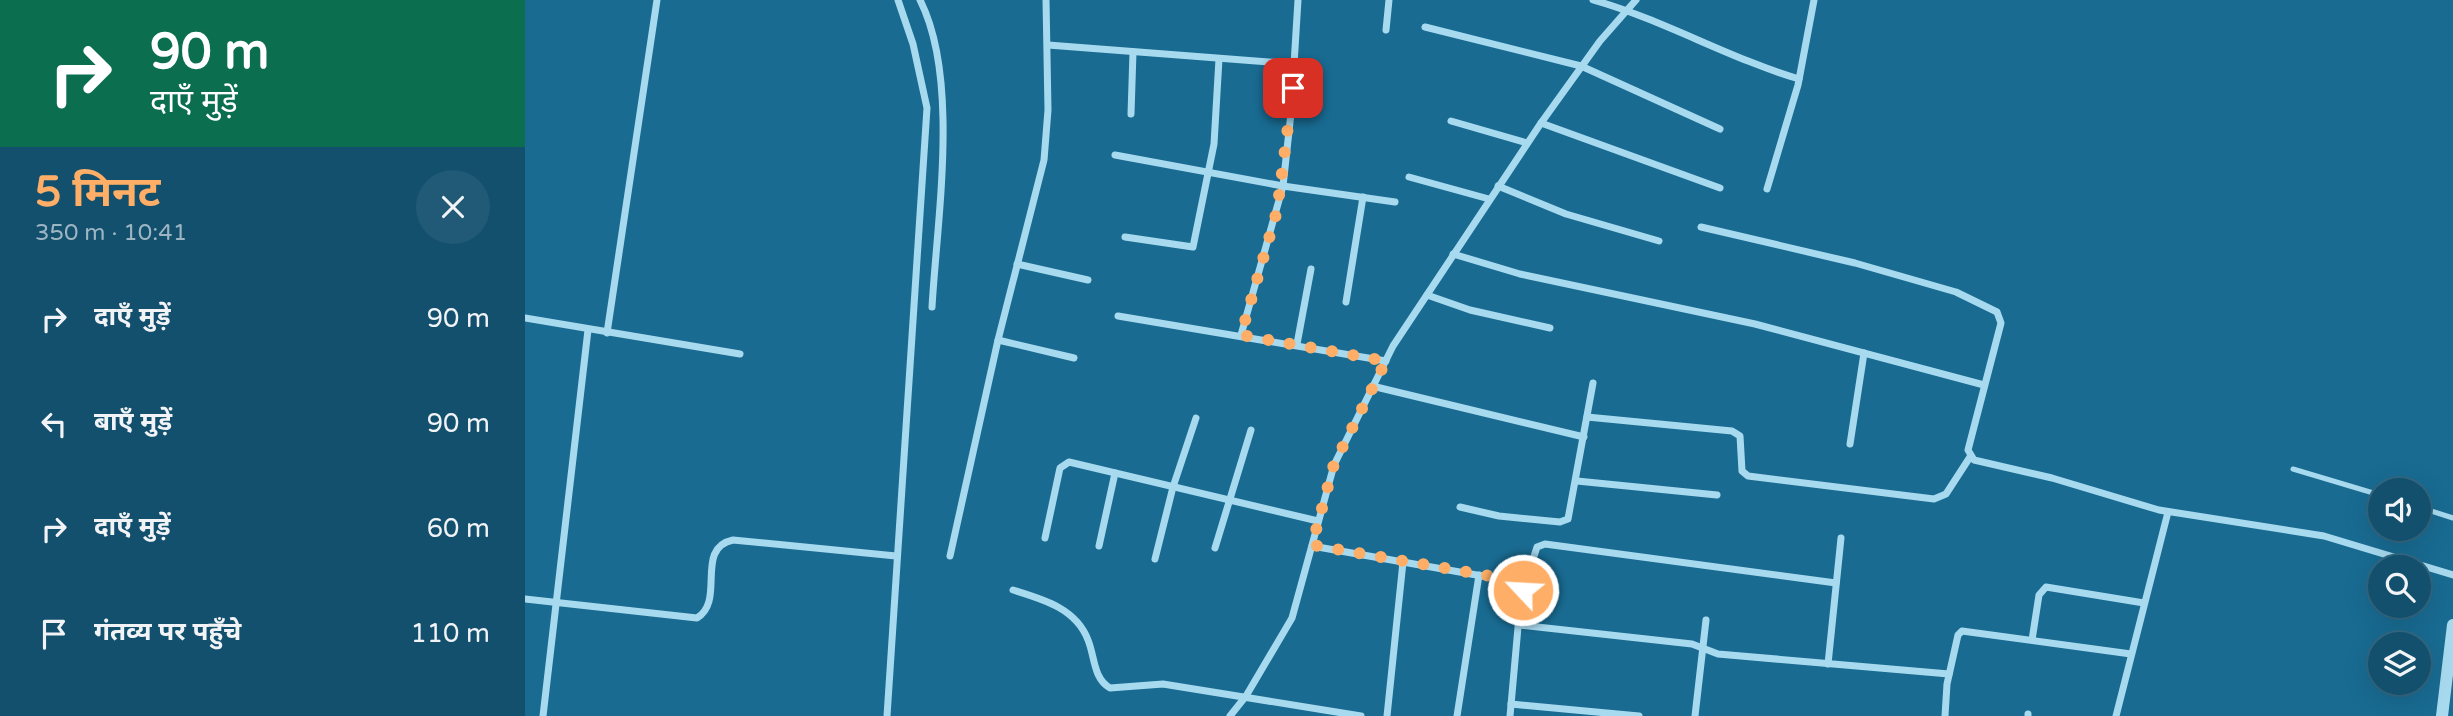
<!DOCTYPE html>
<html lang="hi">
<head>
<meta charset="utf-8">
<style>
	:root { --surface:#13506e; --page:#205a76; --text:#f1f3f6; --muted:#9db5c2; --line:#326781; --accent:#ffae67 }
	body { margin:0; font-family:"Varela Round","Noto Sans Devanagari",sans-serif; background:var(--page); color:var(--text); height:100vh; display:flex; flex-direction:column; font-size:26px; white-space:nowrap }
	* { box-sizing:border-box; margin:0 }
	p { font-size:23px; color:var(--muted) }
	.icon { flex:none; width:38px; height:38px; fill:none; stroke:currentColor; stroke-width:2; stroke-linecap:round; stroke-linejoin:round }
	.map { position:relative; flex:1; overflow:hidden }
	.drawer { display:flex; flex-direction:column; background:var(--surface); width:525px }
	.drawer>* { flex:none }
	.banner { background:#0b6e4f; color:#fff; overflow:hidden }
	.controls { position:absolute; left:1843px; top:478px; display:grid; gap:14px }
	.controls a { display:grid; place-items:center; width:63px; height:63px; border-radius:50%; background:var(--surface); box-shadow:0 7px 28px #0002,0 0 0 2px var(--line); font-size:35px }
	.pin { position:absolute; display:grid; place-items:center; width:60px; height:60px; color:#fff; margin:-30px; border-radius:14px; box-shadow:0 4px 10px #0006 }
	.me { position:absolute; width:77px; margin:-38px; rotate:295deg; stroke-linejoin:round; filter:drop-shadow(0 0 5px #0008) }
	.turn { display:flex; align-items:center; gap:24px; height:147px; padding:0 35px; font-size:32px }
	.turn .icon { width:91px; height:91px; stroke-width:2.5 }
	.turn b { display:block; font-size:49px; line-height:60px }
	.round { display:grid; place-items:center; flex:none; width:74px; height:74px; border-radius:37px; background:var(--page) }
	.headline { display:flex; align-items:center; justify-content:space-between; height:119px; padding:0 35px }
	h1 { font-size:42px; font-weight:700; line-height:52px; color:var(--accent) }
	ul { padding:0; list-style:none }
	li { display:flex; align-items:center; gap:21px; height:105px; padding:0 35px }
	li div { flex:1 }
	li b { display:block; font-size:26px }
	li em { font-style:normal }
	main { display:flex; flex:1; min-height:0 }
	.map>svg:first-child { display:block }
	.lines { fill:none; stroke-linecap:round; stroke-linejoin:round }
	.service { stroke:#a8daef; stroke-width:5 }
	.minor { stroke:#a8daef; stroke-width:7 }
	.tertiary { stroke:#a8daef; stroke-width:12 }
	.route { stroke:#ffae67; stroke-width:12; stroke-dasharray:0 21.6 }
</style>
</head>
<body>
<main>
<section class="drawer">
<div class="banner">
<div class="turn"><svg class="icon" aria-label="right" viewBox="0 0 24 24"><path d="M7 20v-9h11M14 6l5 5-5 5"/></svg><div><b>90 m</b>दाएँ मुड़ें</div></div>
</div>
<div class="headline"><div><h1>5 मिनट</h1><p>350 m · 10:41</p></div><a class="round"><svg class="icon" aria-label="close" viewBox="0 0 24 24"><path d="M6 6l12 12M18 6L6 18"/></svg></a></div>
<ul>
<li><svg class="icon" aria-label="right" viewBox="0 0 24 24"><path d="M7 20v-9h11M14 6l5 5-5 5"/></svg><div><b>दाएँ मुड़ें</b></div><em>90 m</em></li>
<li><svg class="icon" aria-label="left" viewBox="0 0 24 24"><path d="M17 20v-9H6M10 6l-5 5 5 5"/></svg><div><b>बाएँ मुड़ें</b></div><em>90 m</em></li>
<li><svg class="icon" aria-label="right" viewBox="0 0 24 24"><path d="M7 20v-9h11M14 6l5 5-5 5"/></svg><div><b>दाएँ मुड़ें</b></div><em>60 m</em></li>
<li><svg class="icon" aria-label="arrive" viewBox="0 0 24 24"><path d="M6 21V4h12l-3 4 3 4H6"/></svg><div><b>गंतव्य पर पहुँचे</b></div><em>110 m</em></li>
</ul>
</section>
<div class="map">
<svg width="1928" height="716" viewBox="0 0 1928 716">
	<rect width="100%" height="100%" fill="#196b92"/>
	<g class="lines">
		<!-- service -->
		<g class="service">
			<polyline points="1768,469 1855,495"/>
			<polyline points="1894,507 1928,518"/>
		</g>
		<!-- minor -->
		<g class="minor">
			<path d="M395,0C435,79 412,219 407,307"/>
			<path d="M1068,0C1139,20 1203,58 1274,79"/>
			<polyline points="900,27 1056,66 1195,129"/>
			<polyline points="861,30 864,0"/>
			<polyline points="523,45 770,64"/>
			<polyline points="606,114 608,52"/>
			<polyline points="926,121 1002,143"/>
			<polyline points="1016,123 1195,188"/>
			<polyline points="590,155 758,186 870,202"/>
			<polyline points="884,177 964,199"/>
			<polyline points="973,186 1041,214 1134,241"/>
			<polyline points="1242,189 1273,85 1289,0"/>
			<polyline points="1176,227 1330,263 1431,292 1472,312 1476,323 1443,450 1449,460 1527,478 1634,510 1799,536 1928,575"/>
			<polyline points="600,237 668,247 689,144 694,59"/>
			<polyline points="928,254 995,274 1230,324 1459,385"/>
			<polyline points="492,264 563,280"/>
			<polyline points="902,295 945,310 1025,328"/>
			<polyline points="821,302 838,197"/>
			<polyline points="593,316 861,361"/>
			<polyline points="0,318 215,354"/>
			<polyline points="82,333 132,0"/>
			<polyline points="716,335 758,186 766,113 773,0"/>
			<polyline points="473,340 549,358"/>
			<polyline points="772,344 786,269"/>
			<polyline points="847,386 1059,437"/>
			<polyline points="1062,417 1207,431 1215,436 1217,471 1223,476 1409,499 1421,494 1445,457"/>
			<polyline points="1325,444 1339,353"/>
			<polyline points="1052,481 1192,495"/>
			<polyline points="935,507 974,516 1035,522 1043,519 1068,383"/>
			<polyline points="520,538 535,468 544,462 793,521"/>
			<polyline points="574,546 590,473"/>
			<polyline points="787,546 997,583 985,716"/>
			<polyline points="690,548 726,430"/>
			<polyline points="425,556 473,340 519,160 523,110 521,0"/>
			<polyline points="630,559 648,487 671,418"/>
			<polyline points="999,587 1012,547 1020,544 1311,583"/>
			<path d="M488,590C517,599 551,608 563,640C570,657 568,678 585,688L638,684L836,716"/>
			<path d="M0,599L172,618C201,601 169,548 208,540L371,556"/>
			<polyline points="994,625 1167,644 1193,654 1424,674"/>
			<polyline points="1507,640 1514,595 1521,587 1619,603"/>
			<polyline points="1303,664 1316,538"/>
			<polyline points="986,704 1114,716"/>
			<polyline points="18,716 63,330"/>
			<polyline points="362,716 402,108 388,44 373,0"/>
			<polyline points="705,716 721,696 767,618 809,465 868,346 1016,123 1075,41 1111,0"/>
			<polyline points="862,716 878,562"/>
			<polyline points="932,716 954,575"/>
			<polyline points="1170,716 1181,620"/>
			<polyline points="1420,716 1422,684 1433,635 1437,631 1606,654"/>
			<polyline points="1503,716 1503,714"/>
			<polyline points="1591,716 1643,512"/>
		</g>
		<!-- tertiary -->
		<polyline class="tertiary" points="1917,716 1928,625"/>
	</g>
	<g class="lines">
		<!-- route -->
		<polyline class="route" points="768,88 752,211 716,335 861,361 809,464 787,545 994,581 998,590"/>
	</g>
</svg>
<div class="controls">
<a><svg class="icon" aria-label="sound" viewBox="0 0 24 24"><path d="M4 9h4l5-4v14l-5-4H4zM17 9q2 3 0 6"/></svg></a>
<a><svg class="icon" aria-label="search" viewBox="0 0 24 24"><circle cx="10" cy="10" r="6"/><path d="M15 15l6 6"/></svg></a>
<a><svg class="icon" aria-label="layers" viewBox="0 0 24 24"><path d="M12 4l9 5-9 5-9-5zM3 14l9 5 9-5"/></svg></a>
</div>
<div class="pin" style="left:768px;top:88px;background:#d93025"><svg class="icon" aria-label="arrive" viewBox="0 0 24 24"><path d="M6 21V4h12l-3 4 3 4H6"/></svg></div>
<svg class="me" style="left:998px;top:590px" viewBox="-20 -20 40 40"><circle r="17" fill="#ffae67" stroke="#fff" stroke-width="3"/><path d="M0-11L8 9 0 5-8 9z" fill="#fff"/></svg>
</div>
</main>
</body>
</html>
